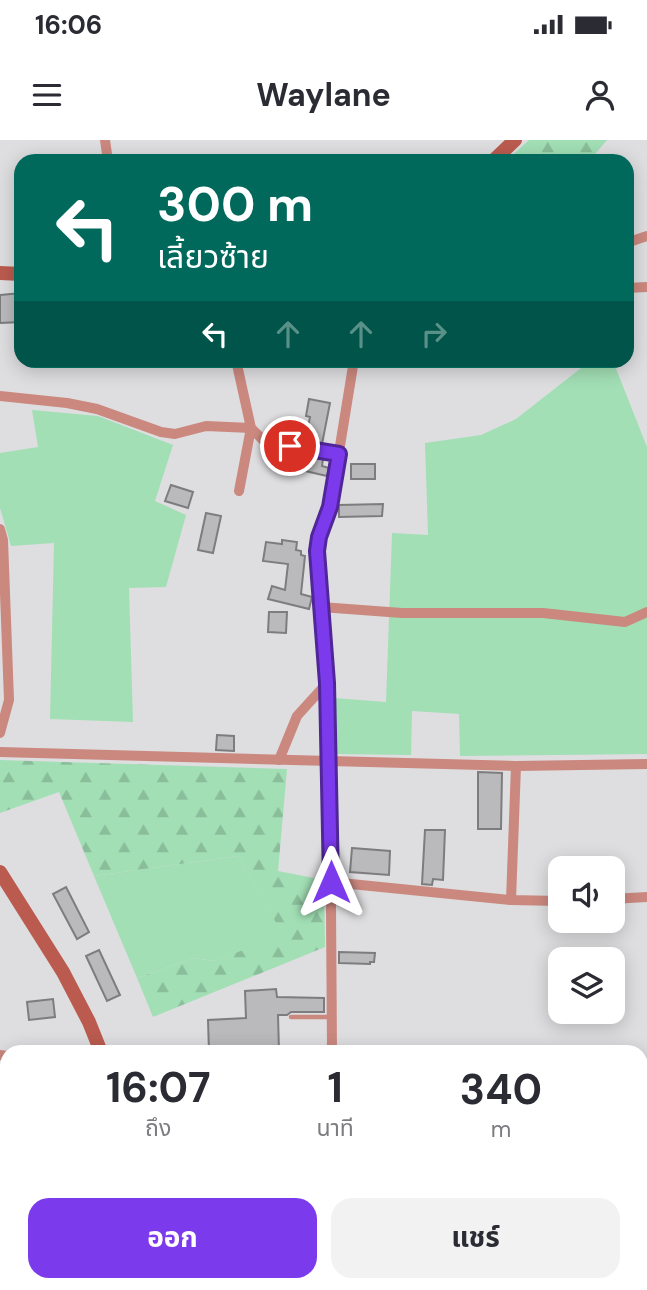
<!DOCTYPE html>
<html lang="th">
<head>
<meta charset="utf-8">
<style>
	:root { --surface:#fff; --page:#f2f2f3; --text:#2b2b33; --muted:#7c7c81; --accent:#7c3aed }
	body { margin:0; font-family:"DM Sans","Noto Sans Thai",sans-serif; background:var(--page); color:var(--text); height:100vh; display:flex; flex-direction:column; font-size:26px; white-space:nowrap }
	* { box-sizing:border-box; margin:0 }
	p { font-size:23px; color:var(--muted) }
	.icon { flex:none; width:38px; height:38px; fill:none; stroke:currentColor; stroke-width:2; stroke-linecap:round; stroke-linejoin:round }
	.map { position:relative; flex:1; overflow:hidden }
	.drawer { position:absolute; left:0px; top:905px; width:648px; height:247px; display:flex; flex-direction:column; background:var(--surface); border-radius:21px 21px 0 0; box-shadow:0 4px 18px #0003 }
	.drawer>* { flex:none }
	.guide { position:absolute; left:14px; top:14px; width:620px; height:214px; border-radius:21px; box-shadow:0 4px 18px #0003; background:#00695c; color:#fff; overflow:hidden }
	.controls { position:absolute; left:548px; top:716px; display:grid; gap:14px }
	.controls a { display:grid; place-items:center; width:77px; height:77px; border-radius:14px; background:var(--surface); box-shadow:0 4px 18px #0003; font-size:35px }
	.pin { position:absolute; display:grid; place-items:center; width:60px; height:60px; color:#fff; margin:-30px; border:4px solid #fff; border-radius:50%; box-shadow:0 2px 7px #0007 }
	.me { position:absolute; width:77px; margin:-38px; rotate:0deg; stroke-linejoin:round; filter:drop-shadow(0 0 5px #0008) }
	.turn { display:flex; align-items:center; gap:24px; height:147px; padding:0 28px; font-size:32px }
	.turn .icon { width:91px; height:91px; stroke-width:2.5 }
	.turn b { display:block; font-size:49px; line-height:60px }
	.lanes { display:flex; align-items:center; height:66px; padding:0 28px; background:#0003; justify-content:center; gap:35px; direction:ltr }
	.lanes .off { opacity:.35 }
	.eta { display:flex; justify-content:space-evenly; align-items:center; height:119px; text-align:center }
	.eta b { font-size:42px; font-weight:700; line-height:49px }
	.cta { display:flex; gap:14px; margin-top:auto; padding:14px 28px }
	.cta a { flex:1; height:80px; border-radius:21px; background:var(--accent); color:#fff; font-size:28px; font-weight:700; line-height:80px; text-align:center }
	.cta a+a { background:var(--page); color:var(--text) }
	.status { display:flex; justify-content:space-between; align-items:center; height:49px; padding:0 35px; background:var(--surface); direction:ltr }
	.status svg { height:19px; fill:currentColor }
	header { display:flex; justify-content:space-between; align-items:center; height:91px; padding:0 28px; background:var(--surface); font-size:32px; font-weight:700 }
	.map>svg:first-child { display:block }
	.grass { fill:#a2dfb5 }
	.forest { fill:url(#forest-firs) }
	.building { fill:#bababc; stroke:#7d7d7f; stroke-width:2 }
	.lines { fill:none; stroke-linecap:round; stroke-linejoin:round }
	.lane { stroke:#cb887f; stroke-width:4.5 }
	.street { stroke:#cb887f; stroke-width:10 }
	.secondary { stroke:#bb5b4f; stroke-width:14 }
	.route-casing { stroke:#51269a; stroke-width:18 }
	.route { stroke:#7c3aed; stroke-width:12 }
</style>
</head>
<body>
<div class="status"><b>16:06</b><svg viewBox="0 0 49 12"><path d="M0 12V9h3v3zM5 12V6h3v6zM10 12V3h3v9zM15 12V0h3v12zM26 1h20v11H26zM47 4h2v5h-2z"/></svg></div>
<header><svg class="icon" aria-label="menu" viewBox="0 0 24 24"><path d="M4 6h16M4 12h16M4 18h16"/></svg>Waylane<svg class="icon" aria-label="person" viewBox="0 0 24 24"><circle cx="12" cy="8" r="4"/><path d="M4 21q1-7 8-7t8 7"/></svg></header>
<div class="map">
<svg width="647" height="1150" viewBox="0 0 647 1150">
	<defs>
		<pattern id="forest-firs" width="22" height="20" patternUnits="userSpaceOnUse" patternTransform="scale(1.75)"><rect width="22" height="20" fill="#a2dfb5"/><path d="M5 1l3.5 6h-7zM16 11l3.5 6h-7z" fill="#8abe9a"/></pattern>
	</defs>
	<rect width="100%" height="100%" fill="#dedee0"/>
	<!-- grass -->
	<g class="grass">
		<polygon points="590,221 613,221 647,307 647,614 460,616 459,574 412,571 411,615 337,614 334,558 386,562 392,393 428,395 425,303 481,295 516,279"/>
		<polygon points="32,270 98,276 173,305 155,361 186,375 166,447 129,448 133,582 50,579 54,403 11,406 0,368 0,313 38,307"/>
		<polygon points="238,716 284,796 214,821 194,818 137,838 94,736"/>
		<polygon points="0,1074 7,1075 7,1144 126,1144 126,1150 0,1150"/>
	</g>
	<!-- forest -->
	<g class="forest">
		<polygon points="529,0 607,0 589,21 506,21"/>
		<polygon points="0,620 287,629 278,731 324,740 325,807 153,877 137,838 194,818 214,821 283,795 238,716 94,736 59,652 0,673"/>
	</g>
	<!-- building -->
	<g class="building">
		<polygon points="21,153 21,182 0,183 0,155"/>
		<polygon points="309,259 330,263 322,304 305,301 310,277 306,276"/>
		<polygon points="295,314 323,319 322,326 329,328 327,336 292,328"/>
		<rect x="351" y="324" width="24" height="15"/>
		<polygon points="171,345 193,352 188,368 165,361"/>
		<polygon points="383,364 382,376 339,377 339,365"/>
		<polygon points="206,373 221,376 213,413 198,410"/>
		<polygon points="282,400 297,402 296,410 301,411 301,415 305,416 301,454 312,457 309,469 268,459 272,446 285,450 288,424 263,421 266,402 282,404"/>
		<polygon points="269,472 287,472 286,493 268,492"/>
		<polygon points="217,595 234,596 234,611 216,610"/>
		<polygon points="478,632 502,633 501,689 478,689"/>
		<polygon points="425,690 445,690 443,740 433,739 432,745 422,744"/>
		<polygon points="352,708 390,711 389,735 350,732"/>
		<polygon points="66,747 89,792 77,799 53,754"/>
		<polygon points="99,810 120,855 107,861 86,816"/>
		<polygon points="339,812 375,813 374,822 370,822 370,824 339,823"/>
		<polygon points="276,849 277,857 324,858 324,872 291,872 287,875 278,875 279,912 209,912 208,880 246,878 245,851"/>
		<polygon points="53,859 55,877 29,880 27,862"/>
	</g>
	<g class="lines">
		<!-- lane -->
		<g class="lane">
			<polyline points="291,877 332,877"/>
			<polyline points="459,1144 459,1150"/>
		</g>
		<!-- street -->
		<g class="street">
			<polyline points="105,0 108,21"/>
			<polyline points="626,103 647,96"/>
			<polyline points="626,148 647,147"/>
			<polyline points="236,220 251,288 265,302 339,314"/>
			<polyline points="0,256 67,263 97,269 161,292 175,294 206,286 251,288 239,351"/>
			<polyline points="0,389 3,400 9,560 0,593"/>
			<polyline points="321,467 402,473 543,473 625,482 647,472"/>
			<polyline points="0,612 516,626 647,624"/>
			<polyline points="279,620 297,576 327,543"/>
			<polyline points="331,742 511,760 560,761"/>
			<polyline points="612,759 647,757"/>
			<polyline points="511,760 516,626"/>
			<polyline points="332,912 330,622 327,543 318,411 319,397 330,367 354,220"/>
			<polyline points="0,915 7,916"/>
			<polyline points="640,1029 647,1031"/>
		</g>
		<!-- secondary -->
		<g class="secondary">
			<polyline points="493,21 515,0"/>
			<polyline points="0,133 21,134"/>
			<polyline points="0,732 63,832 89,882 101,912"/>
			<polyline points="131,1144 131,1150"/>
		</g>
	</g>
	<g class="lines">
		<defs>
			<polyline id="route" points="290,306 339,314 330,367 319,397 317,411 327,543 331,742"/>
		</defs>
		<!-- route casing -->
		<use href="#route" class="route-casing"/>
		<!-- route -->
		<use href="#route" class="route"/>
	</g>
</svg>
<div class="controls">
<a><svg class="icon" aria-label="sound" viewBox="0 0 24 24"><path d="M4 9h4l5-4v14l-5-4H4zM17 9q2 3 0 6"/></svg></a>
<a><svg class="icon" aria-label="layers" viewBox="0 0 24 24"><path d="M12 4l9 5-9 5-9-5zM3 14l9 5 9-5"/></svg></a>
</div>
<div class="pin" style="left:290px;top:306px;background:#d93025"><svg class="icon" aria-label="arrive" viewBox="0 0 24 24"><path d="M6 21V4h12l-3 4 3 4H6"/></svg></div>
<svg class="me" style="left:331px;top:742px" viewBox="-20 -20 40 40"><path d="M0-17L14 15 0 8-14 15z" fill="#7c3aed" stroke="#fff" stroke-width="4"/></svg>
<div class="guide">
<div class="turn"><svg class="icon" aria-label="left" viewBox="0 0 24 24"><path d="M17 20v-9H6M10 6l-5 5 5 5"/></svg><div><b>300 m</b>เลี้ยวซ้าย</div></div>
<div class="lanes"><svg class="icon" aria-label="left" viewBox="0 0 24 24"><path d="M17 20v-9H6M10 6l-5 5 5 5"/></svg><svg class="icon off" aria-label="ahead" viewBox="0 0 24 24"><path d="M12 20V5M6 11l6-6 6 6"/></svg><svg class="icon off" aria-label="ahead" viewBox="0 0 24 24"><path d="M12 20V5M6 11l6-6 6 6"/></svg><svg class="icon off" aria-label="right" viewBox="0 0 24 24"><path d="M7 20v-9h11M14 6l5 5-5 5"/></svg></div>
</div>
<section class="drawer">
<div class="eta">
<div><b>16:07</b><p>ถึง</p></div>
<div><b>1</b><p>นาที</p></div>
<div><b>340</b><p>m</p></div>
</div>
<div class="cta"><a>ออก</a><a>แชร์</a></div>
</section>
</div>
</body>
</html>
